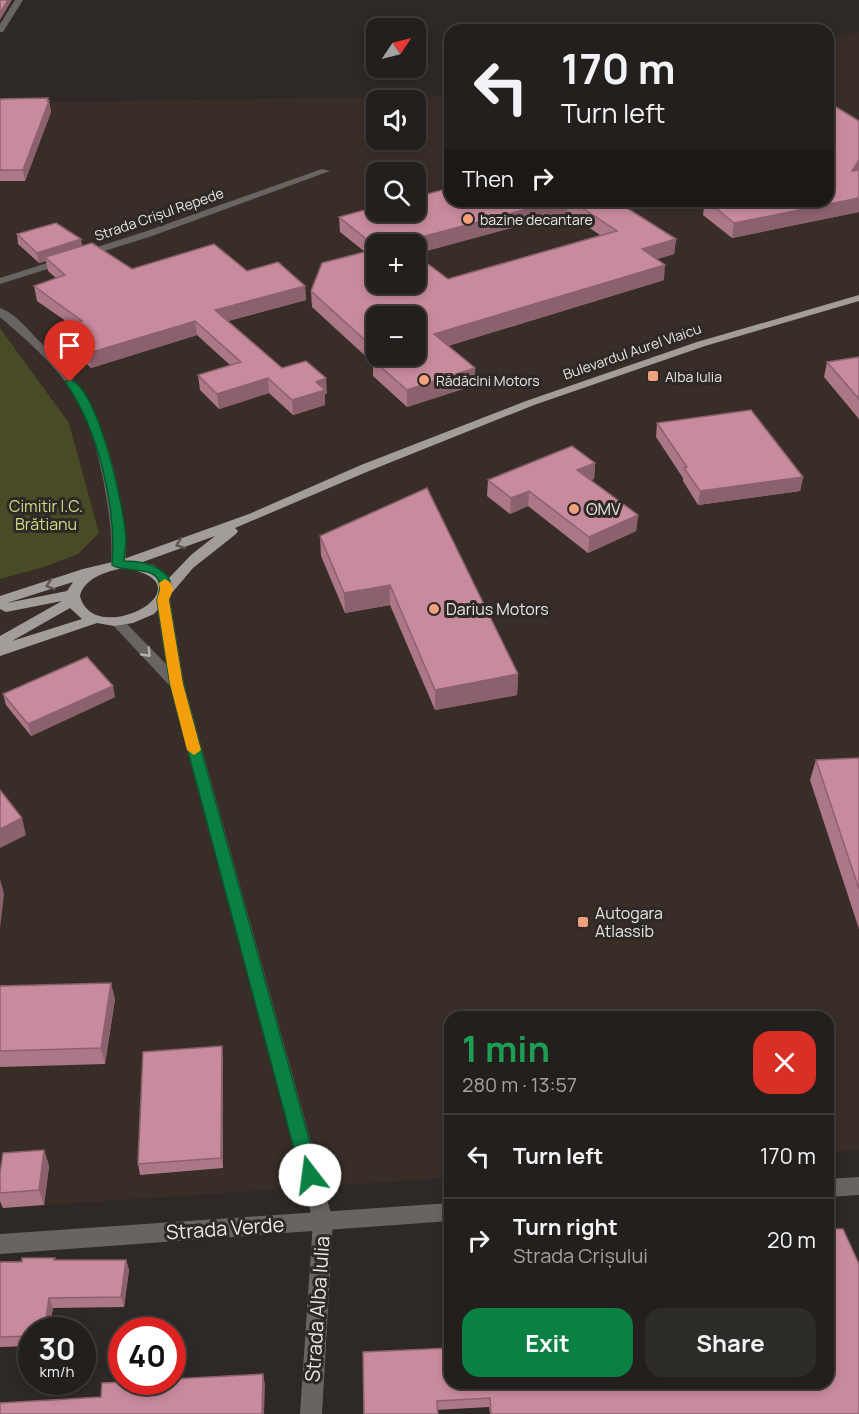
<!DOCTYPE html>
<html lang="en">
<head>
<meta charset="utf-8">
<style>
	:root { --surface:#221f1c; --page:#2e2c29; --text:#f1f3f6; --muted:#a2a2a3; --line:#3f3d3b; --accent:#0b8043 }
	body { margin:0; font-family:Manrope,sans-serif; background:var(--page); color:var(--text); height:100vh; display:flex; flex-direction:column; font-size:22px; white-space:nowrap }
	* { box-sizing:border-box; margin:0 }
	p { font-size:20px; color:var(--muted) }
	.icon { flex:none; width:33px; height:33px; fill:none; stroke:currentColor; stroke-width:2; stroke-linecap:round; stroke-linejoin:round }
	.map { position:relative; flex:1; overflow:hidden }
	.panel { position:absolute; left:444px; top:1011px; width:390px; height:378px; display:flex; flex-direction:column; background:var(--surface); border-radius:18px; box-shadow:0 3px 9px #0003,0 0 0 2px var(--line) }
	.panel>* { flex:none }
	.top-card { position:absolute; left:444px; top:24px; width:390px; height:183px; border-radius:18px; box-shadow:0 3px 9px #0003,0 0 0 2px var(--line); background:#221f1c; color:var(--text); overflow:hidden }
	.needle { width:39px; rotate:55deg }
	.tools { position:absolute; left:366px; top:18px; display:grid; gap:12px }
	.tools a { display:grid; place-items:center; width:60px; height:60px; border-radius:12px; background:var(--surface); box-shadow:0 3px 9px #0003,0 0 0 2px var(--line); font-size:30px }
	.speed { position:absolute; left:18px; top:1317px; display:flex; gap:12px; font-size:30px; font-weight:700; text-align:center }
	.speed>* { display:grid; place-content:center; width:78px; height:78px; border-radius:50%; background:var(--surface); box-shadow:0 3px 9px #0003,0 0 0 2px var(--line); line-height:1 }
	.speed small { font-size:15px; font-weight:400 }
	.speed .limit { border:9px solid #d22; background:#fff; color:#111 }
	.pin { position:absolute; display:grid; place-items:center; width:51px; height:51px; color:#fff; margin:-62px -26px; border-radius:50% 50% 50% 0; rotate:-45deg; box-shadow:0 0 6px #0007 }
	.pin .icon { rotate:45deg }
	.me { position:absolute; width:66px; margin:-33px; rotate:345deg; stroke-linejoin:round; filter:drop-shadow(0 0 4px #0008) }
	.turn { display:flex; align-items:center; gap:21px; height:126px; padding:0 18px; font-size:27px }
	.turn .icon { width:78px; height:78px; stroke-width:2.5 }
	.turn b { display:block; font-size:42px; line-height:51px }
	.then { display:flex; align-items:center; height:57px; padding:0 18px; background:#0003; gap:12px; font-size:22px }
	.round { display:grid; place-items:center; flex:none; width:63px; height:63px; border-radius:18px; background:var(--page) }
	.headline { display:flex; align-items:center; justify-content:space-between; height:102px; padding:0 18px }
	h1 { font-size:36px; font-weight:700; line-height:45px; color:#1e9e55 }
	.button { display:flex; gap:12px; margin-top:auto; padding:12px 18px }
	.button a { flex:1; height:69px; border-radius:18px; background:var(--accent); color:#fff; font-size:24px; font-weight:700; line-height:69px; text-align:center }
	.button a+a { background:var(--page); color:var(--text) }
	ul { padding:0; list-style:none }
	li { display:flex; align-items:center; gap:18px; height:84px; padding:0 18px; border-top:2px solid var(--line) }
	li div { flex:1 }
	li b { display:block; font-size:22px }
	li em { font-style:normal }
	.map>svg:first-child { display:block }
	.built { fill:#392e27; fill-rule:evenodd }
	.green { fill:#484b26 }
	.lines { fill:none; stroke-linecap:round; stroke-linejoin:round }
	.minor { fill:#676462; fill-rule:evenodd }
	.tertiary { fill:#676462; fill-rule:evenodd }
	.primary { fill:#a29d99; fill-rule:evenodd }
	.wall { fill:#ac7787; fill-rule:evenodd }
	.shaded-wall { fill:#8c616e }
	.building { fill:#c88a9d; stroke:#8c616e; stroke-width:1.5 }
	.oneway { stroke:#5c5754 }
	.oneway2 { stroke:#afacaa }
	.route { fill:#0b8043; stroke:#07532c; stroke-width:1.5 }
	.slow { fill:#f59e0b }
	.poi-dot { fill:#f2a17e; stroke:#2e2926; stroke-width:2 }
	.labels { text-anchor:middle; dominant-baseline:central; stroke-width:6; stroke-linejoin:round; paint-order:stroke }
	.far-street-label { font-size:14px; fill:#eae6e4; stroke:#2e2926 }
	.far-poi-label { font-size:14px; fill:#eae6e4; stroke:#2e2926; text-anchor:start }
	.park-label { font-size:16px; fill:#d3da84; stroke:#2e2926 }
	.poi-label { font-size:16px; fill:#eae6e4; stroke:#2e2926; text-anchor:start }
	.near-street-label { font-size:20px; fill:#eae6e4; stroke:#2e2926 }
</style>
</head>
<body>
<div class="map">
<svg width="859" height="1414" viewBox="0 0 859 1414">
	<rect width="100%" height="100%" fill="#2e2926"/>
	<!-- built -->
	<path class="built" d="M859,31V1150L828,1152V1017H450V1178L0,1208V579L44,567L78,554L99,533L69,423L0,328V103L450,96V201H828V39ZM376,100H416V140H376ZM376,172H416V212H376ZM376,244H416V284H376ZM376,316H416V356H376Z"/>
	<!-- green -->
	<polygon class="green" points="0,328 69,423 99,533 78,554 44,567 0,579"/>
	<g class="lines">
		<!-- minor -->
		<g class="minor">
			<polygon points="15,0 23,0 3,32 0,32 0,24"/>
			<polygon points="322,169 330,171 152,236 0,284 0,278 144,232"/>
			<path d="M0,308C13,312 26,327 35,337C93,391 112,441 123,518C125,532 129,555 123,568H113L111,565C113,534 108,504 102,474C98,458 95,441 89,425C73,380 35,347 0,317Z"/>
			<polygon points="859,1177 859,1195 828,1197 828,1179"/>
			<polygon points="450,1203 450,1221 0,1254 0,1234"/>
		</g>
		<!-- tertiary -->
		<polygon class="tertiary" points="163,596 170,600 184,684 333,1221 322,1414 300,1414 313,1221 170,686 110,622 112,619 122,619 166,664 156,600"/>
		<!-- primary -->
		<path class="primary" d="M859,295V301L705,346L534,405L369,471L235,528L238,531L236,534L193,568L154,614L133,623L114,626L97,623L0,656V636L62,601L6,612L0,609V596L83,569L121,560L249,514L361,465L526,401L697,342ZM215,536L191,555L169,578L154,565L140,563ZM124,568C216,584 94,651 80,596C84,578 107,571 124,568ZM73,582L67,591L7,603ZM70,608L82,619L12,641Z"/>
	</g>
	<!-- wall -->
	<g class="wall">
		<polygon points="0,99 49,101 51,112 25,181 0,181"/>
		<polygon points="859,121 859,212 732,238 703,215 705,201 828,201"/>
		<path d="M450,201H616L676,239L674,254L657,259L664,280L448,346L475,368V385L407,407L373,376V363L312,307L311,291L365,252L340,232L339,217ZM567,213L600,235L448,279L376,284V244ZM376,316L416,356H376Z"/>
		<polygon points="17,234 82,246 132,269 247,271 305,286 306,300 228,321 282,368 327,393 325,394 325,405 293,415 269,393 219,409 200,390 198,375 230,365 197,335 91,368 65,342 62,327 70,324 37,301 34,286 56,278 48,271 46,261 39,263 18,244"/>
		<polygon points="859,357 859,419 824,377 827,362"/>
		<polygon points="657,423 803,477 800,491 698,505 683,481 683,478 656,437"/>
		<polygon points="595,463 594,479 590,480 638,515 636,531 588,553 528,506 510,514 487,496 488,480"/>
		<polygon points="320,536 518,674 517,695 435,710 390,605 345,613 321,556"/>
		<polygon points="3,694 115,697 31,736 6,705"/>
		<polygon points="859,758 859,929 810,780 816,760"/>
		<polygon points="0,986 115,999 105,1064 0,1067"/>
		<polygon points="223,1057 223,1168 140,1175 138,1164"/>
		<polygon points="44,1150 49,1166 44,1205 3,1208 0,1201 0,1173"/>
		<polygon points="56,1260 126,1260 129,1270 124,1307 53,1308 49,1330 32,1330 32,1346 0,1347 0,1262"/>
		<polygon points="450,1348 859,1414 490,1414 489,1407 364,1414"/>
	</g>
	<!-- shaded-wall -->
	<g class="shaded-wall">
		<polygon points="8,0 12,0 0,20 0,13"/>
		<polygon points="48,98 51,112 25,181 23,170"/>
		<polygon points="859,160 859,171 852,171"/>
		<polygon points="859,198 859,212 732,238 734,223"/>
		<polygon points="557,201 567,201 567,213 416,254 416,244 399,244 399,243"/>
		<polygon points="81,239 83,249 45,257 46,261 39,263 37,253"/>
		<polygon points="676,239 674,254 640,264 642,249"/>
		<polygon points="665,265 664,280 434,350 434,334"/>
		<polygon points="305,286 306,300 217,324 215,310"/>
		<polygon points="195,321 197,335 91,368 89,353"/>
		<polygon points="475,368 475,385 407,407 407,390"/>
		<polygon points="268,378 269,393 219,409 217,394"/>
		<polygon points="326,378 327,393 325,394 325,405 293,415 292,400 316,382"/>
		<polygon points="595,463 594,479 576,486 577,470"/>
		<polygon points="803,477 800,491 698,505 700,491"/>
		<polygon points="529,491 528,506 510,514 511,498"/>
		<polygon points="638,515 636,531 588,553 589,537"/>
		<polygon points="390,585 390,605 345,613 344,593"/>
		<polygon points="518,674 517,695 435,710 435,690"/>
		<polygon points="113,686 115,697 31,736 28,724"/>
		<polygon points="22,818 26,835 0,848 0,829"/>
		<polygon points="0,879 4,894 0,928"/>
		<polygon points="111,983 115,999 105,1064 101,1048"/>
		<polygon points="222,1046 223,1057 223,1168 221,1158"/>
		<polygon points="44,1150 49,1166 44,1205 39,1190"/>
		<polygon points="126,1260 129,1270 124,1307 121,1297"/>
		<polygon points="49,1298 53,1308 49,1330 44,1330"/>
		<polygon points="263,1374 265,1384 264,1414 262,1414"/>
	</g>
	<!-- building -->
	<g class="building">
		<polygon points="0,0 8,0 0,13"/>
		<polygon points="48,98 47,101 49,101 23,170 0,170 0,99"/>
		<polygon points="828,102 859,121 859,160 852,171 859,170 859,198 734,223 707,201 828,201"/>
		<polygon points="450,188 450,201 557,201 399,243 401,244 376,244 376,247 339,217 376,207 376,212 416,212 416,197"/>
		<polygon points="572,201 616,201 676,239 642,249 665,265 434,334 475,368 407,390 373,360 384,357 382,356 416,356 416,316 376,316 376,350 311,291 322,263 376,249 376,284 416,284 416,255 448,279 617,231"/>
		<polygon points="56,223 81,239 37,253 17,234"/>
		<polygon points="92,243 132,269 214,244 247,271 278,262 305,286 215,310 282,368 306,361 326,378 316,382 325,390 292,400 268,378 217,394 198,375 241,362 195,321 89,353 62,327 82,321 34,286 65,275 45,257"/>
		<polygon points="859,357 859,399 827,362"/>
		<polygon points="751,410 803,477 700,491 684,468 687,467 657,423"/>
		<polygon points="572,446 595,463 577,470 638,515 589,537 529,491 511,498 488,480"/>
		<polygon points="427,488 518,674 435,690 390,585 344,593 320,536"/>
		<polygon points="87,657 113,686 28,724 3,694"/>
		<polygon points="859,758 859,889 816,760"/>
		<polygon points="0,790 22,818 0,829"/>
		<polygon points="111,983 101,1048 0,1051 0,986"/>
		<polygon points="222,1046 221,1158 138,1164 143,1052"/>
		<polygon points="44,1150 39,1190 0,1193 0,1173 3,1153"/>
		<polygon points="828,1229 843,1229 859,1264 859,1414 491,1414 490,1398 437,1401 438,1414 364,1414 363,1352 450,1348 450,1383 828,1383"/>
		<polygon points="22,1258 55,1258 54,1260 126,1260 121,1297 49,1298 44,1330 32,1330 32,1336 0,1337 0,1262 22,1262"/>
		<polygon points="263,1374 262,1414 0,1414 0,1403 101,1397 102,1383 124,1382 172,1382 172,1379"/>
	</g>
	<!-- one-way arrows -->
	<defs><path id="oneway-chevron" d="M-2-3.5L2.5 0L-2 3.5" fill="none" stroke-width="1.6" stroke-linecap="round" stroke-linejoin="round" transform="scale(1.5)"/></defs>
	<g class="oneway">
		<use href="#oneway-chevron" transform="translate(180 544) rotate(160)"/>
		<use href="#oneway-chevron" transform="translate(50 585) rotate(162)"/>
	</g>
	<use class="oneway2" href="#oneway-chevron" transform="translate(147 653) rotate(46)"/>
	<!-- route -->
	<path class="route" d="M70,379C99,390 124,508 126,538C126,545 125,553 124,561C148,561 180,570 169,600L183,684L319,1175L317,1180L310,1183L304,1180L301,1175L170,684L157,600C172,560 124,575 112,565C117,508 98,428 65,382Z"/>
	<!-- slow -->
	<polygon class="slow" points="165,579 171,583 173,590 169,600 183,684 201,750 194,755 187,750 170,684 157,600 160,590 159,583"/>
	<!-- markers -->
	<g class="poi-dot">
		<circle cx="468" cy="219" r="6"/>
		<rect x="647" y="370" width="12" height="12" rx="3"/>
		<circle cx="424" cy="380" r="6"/>
		<circle cx="574" cy="509" r="6"/>
		<circle cx="434" cy="609" r="6"/>
		<rect x="577" y="916" width="12" height="12" rx="3"/>
	</g>
	<g class="labels">
		<!-- far-street labels -->
		<g class="far-street-label">
			<text transform="translate(159 214) rotate(-19)">Strada Crișul Repede</text>
			<text transform="translate(632 351) rotate(-19)">Bulevardul Aurel Vlaicu</text>
		</g>
		<!-- far-poi labels -->
		<g class="far-poi-label">
			<text x="480" y="219">bazine decantare</text>
			<text x="665" y="376">Alba Iulia</text>
			<text x="436" y="380">Rădăcini Motors</text>
		</g>
		<!-- park labels -->
		<g class="park-label">
			<text x="46" y="506">Cimitir I.C.<tspan x="46" dy="18">Brătianu</tspan></text>
		</g>
		<!-- poi labels -->
		<g class="poi-label">
			<text x="586" y="509">OMV</text>
			<text x="446" y="609">Darius Motors</text>
			<text x="595" y="913">Autogara<tspan x="595" dy="18">Atlassib</tspan></text>
		</g>
		<!-- near-street labels -->
		<g class="near-street-label">
			<text transform="translate(225 1228) rotate(-4)">Strada Verde</text>
			<text transform="translate(317 1309) rotate(-86)">Strada Alba Iulia</text>
		</g>
	</g>
</svg>
<div class="tools">
<a><svg class="needle" viewBox="-14 -14 28 28"><path d="M0-13l5 13h-10z" fill="#e53935"/><path d="M0 13l5-13h-10z" fill="#a2a2a3"/></svg></a>
<a><svg class="icon" aria-label="sound" viewBox="0 0 24 24"><path d="M4 9h4l5-4v14l-5-4H4zM17 9q2 3 0 6"/></svg></a>
<a><svg class="icon" aria-label="search" viewBox="0 0 24 24"><circle cx="10" cy="10" r="6"/><path d="M15 15l6 6"/></svg></a>
<a>+</a>
<a>−</a>
</div>
<div class="speed"><div>30<small>km/h</small></div><div class="limit">40</div></div>
<div class="pin" style="left:70px;top:382px;background:#d93025"><svg class="icon" aria-label="arrive" viewBox="0 0 24 24"><path d="M6 21V4h12l-3 4 3 4H6"/></svg></div>
<svg class="me" style="left:310px;top:1175px" viewBox="-20 -20 40 40"><circle r="19" fill="#fff"/><path d="M0-13L10 11 0 6-10 11z" fill="#0b8043"/></svg>
<div class="top-card">
<div class="turn"><svg class="icon" aria-label="left" viewBox="0 0 24 24"><path d="M17 20v-9H6M10 6l-5 5 5 5"/></svg><div><b>170 m</b>Turn left</div></div>
<div class="then">Then<svg class="icon" aria-label="right" viewBox="0 0 24 24"><path d="M7 20v-9h11M14 6l5 5-5 5"/></svg></div>
</div>
<section class="panel">
<div class="headline"><div><h1>1 min</h1><p>280 m · 13:57</p></div><a class="round" style="background:#d93025;color:#fff"><svg class="icon" aria-label="close" viewBox="0 0 24 24"><path d="M6 6l12 12M18 6L6 18"/></svg></a></div>
<ul>
<li><svg class="icon" aria-label="left" viewBox="0 0 24 24"><path d="M17 20v-9H6M10 6l-5 5 5 5"/></svg><div><b>Turn left</b></div><em>170 m</em></li>
<li><svg class="icon" aria-label="right" viewBox="0 0 24 24"><path d="M7 20v-9h11M14 6l5 5-5 5"/></svg><div><b>Turn right</b><p>Strada Crișului</p></div><em>20 m</em></li>
</ul>
<div class="button"><a>Exit</a><a>Share</a></div>
</section>
</div>
</body>
</html>
